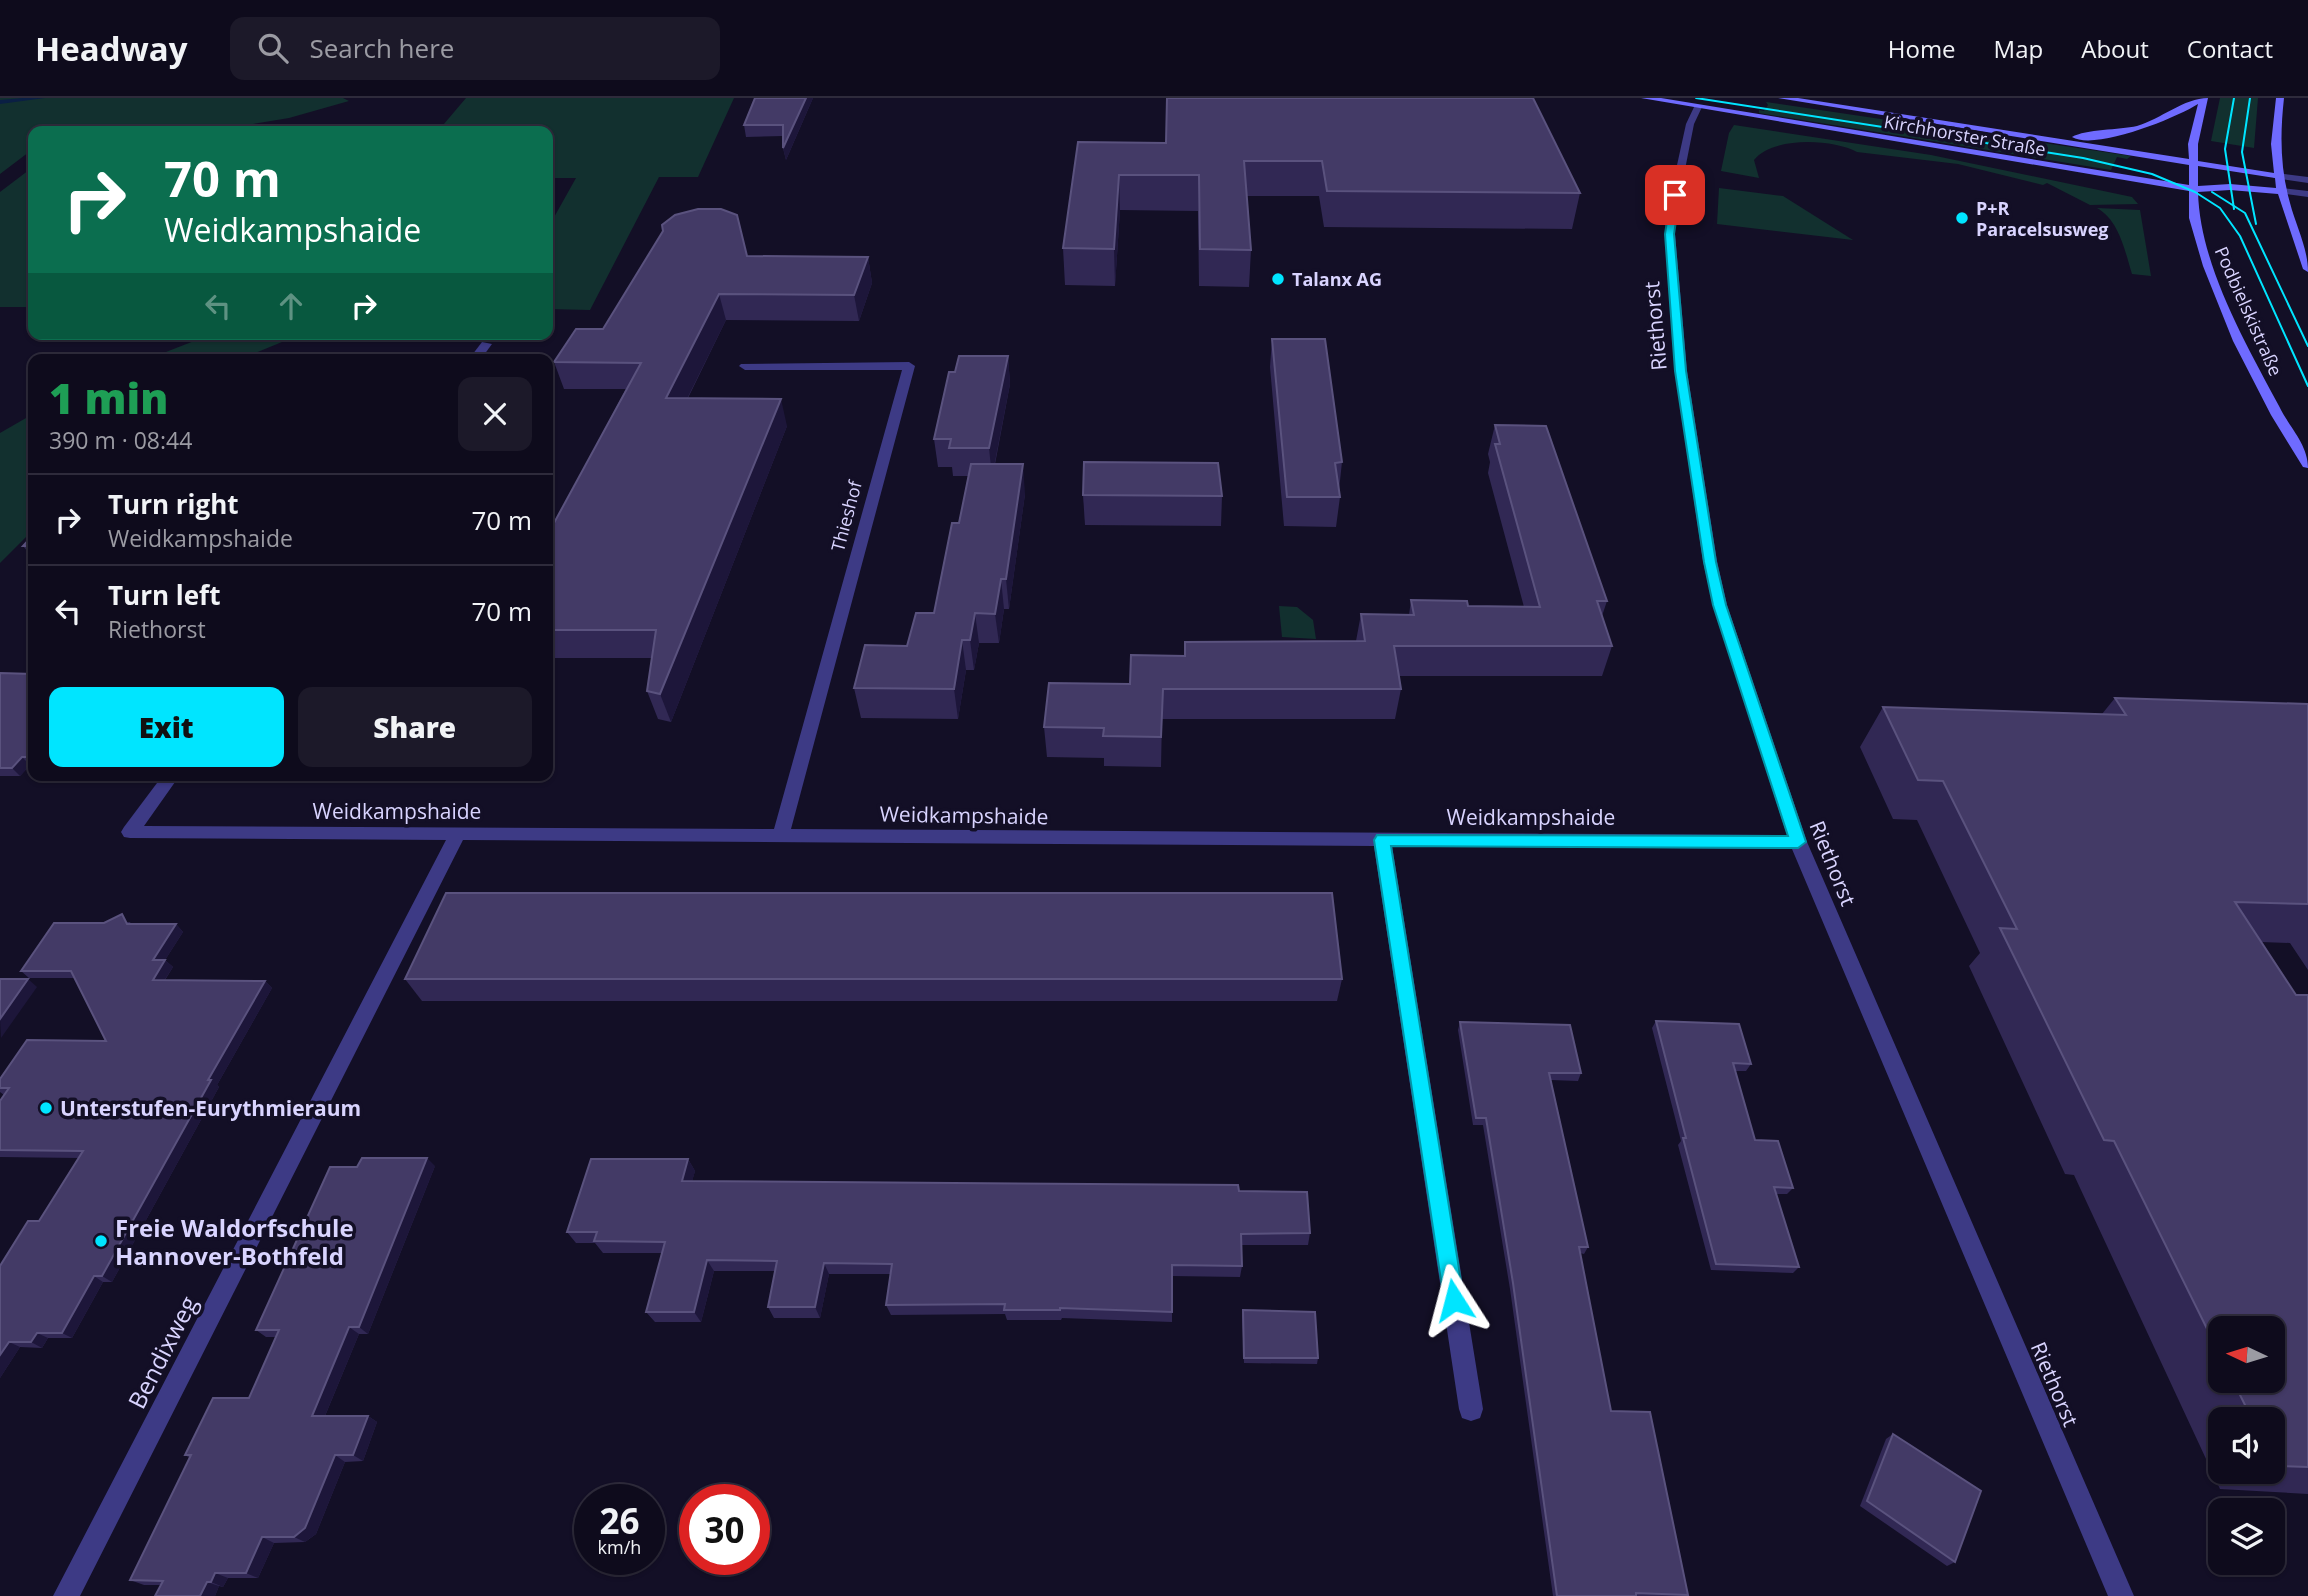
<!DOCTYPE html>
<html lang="en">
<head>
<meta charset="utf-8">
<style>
	:root { --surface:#0e0b1c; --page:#1c1929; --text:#f1f3f6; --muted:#9b9ba3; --line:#2e2b3b; --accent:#00e5ff }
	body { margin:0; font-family:"Open Sans",sans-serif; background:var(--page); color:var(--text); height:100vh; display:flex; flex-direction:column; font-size:26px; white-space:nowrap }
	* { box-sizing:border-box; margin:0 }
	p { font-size:23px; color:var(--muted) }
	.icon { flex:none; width:38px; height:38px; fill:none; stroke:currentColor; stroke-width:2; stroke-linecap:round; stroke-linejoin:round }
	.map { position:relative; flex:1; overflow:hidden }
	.sheet { position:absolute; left:28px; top:256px; width:525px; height:427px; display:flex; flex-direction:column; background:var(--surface); border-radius:14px; box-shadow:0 2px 5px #0004,0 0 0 2px var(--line) }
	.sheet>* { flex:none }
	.banner { position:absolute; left:28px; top:28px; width:525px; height:214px; border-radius:14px; box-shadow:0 2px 5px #0004,0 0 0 2px var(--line); background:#0b6e4f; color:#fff; overflow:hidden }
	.needle { width:46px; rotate:274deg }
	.controls { position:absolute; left:2208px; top:1218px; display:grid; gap:14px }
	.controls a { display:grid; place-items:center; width:77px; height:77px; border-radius:14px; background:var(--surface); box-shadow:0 2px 5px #0004,0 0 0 2px var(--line); font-size:35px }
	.speed { position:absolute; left:574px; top:1386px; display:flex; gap:14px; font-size:35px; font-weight:700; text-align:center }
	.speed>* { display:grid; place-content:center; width:91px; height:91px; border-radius:50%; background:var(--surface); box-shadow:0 2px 5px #0004,0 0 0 2px var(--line); line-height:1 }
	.speed small { font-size:18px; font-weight:400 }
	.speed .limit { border:10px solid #d22; background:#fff; color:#111 }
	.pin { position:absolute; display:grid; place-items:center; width:60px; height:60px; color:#fff; margin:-30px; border-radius:14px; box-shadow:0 4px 10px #0006 }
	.me { position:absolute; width:77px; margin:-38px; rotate:351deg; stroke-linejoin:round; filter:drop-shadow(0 0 5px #0008) }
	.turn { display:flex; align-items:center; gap:24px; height:147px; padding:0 21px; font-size:32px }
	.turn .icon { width:91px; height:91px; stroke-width:2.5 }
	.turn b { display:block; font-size:49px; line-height:60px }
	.lanes { display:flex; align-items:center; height:66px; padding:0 21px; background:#0003; justify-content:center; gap:35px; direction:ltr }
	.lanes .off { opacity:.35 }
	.round { display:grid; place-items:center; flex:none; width:74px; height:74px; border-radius:14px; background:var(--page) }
	.headline { display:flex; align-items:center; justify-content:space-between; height:119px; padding:0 21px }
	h1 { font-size:42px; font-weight:800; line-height:52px; color:#1e9e55 }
	.cta { display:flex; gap:14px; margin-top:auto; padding:14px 21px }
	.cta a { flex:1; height:80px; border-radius:14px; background:var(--accent); color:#111; font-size:28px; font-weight:800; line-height:80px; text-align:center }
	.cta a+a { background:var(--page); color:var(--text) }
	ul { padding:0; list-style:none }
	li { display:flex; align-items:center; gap:21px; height:91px; padding:0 21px; border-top:2px solid var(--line) }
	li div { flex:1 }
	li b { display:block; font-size:26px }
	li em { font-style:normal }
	header { display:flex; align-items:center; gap:42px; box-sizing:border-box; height:98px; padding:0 35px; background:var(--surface); border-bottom:2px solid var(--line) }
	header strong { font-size:33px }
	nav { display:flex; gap:38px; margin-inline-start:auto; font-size:24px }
	.search { width:490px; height:63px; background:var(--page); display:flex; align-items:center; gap:18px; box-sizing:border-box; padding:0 24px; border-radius:14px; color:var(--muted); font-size:26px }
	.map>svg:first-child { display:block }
	.green { fill:#12302f }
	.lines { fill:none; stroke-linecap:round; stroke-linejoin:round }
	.stream { fill:#0a1f44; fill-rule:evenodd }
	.minor { fill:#3d3a85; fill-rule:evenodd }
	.secondary { fill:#6f6bff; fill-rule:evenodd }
	.tram { stroke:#00e5ff; stroke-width:2 }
	.wall { fill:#312854; fill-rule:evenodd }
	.shaded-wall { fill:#1d163a }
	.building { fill:#433a66; stroke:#5a527e; stroke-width:2 }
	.route { fill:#00e5ff; stroke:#0095a6; stroke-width:2 }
	.poi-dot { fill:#00e5ff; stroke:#130f26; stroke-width:2.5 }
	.labels { text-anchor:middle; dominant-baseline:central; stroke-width:7; stroke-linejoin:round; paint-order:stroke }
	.far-street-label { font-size:18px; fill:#d9d4ff; stroke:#130f26 }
	.far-poi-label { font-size:18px; font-weight:bold; fill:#d9d4ff; stroke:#130f26; text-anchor:start }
	.street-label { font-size:21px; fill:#d9d4ff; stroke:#130f26 }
	.poi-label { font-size:21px; font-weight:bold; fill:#d9d4ff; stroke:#130f26; text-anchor:start }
	.near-poi-label { font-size:24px; font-weight:bold; fill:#d9d4ff; stroke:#130f26; text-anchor:start }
	.near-street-label { font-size:24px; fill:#d9d4ff; stroke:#130f26 }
</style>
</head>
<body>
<header>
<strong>Headway</strong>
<div class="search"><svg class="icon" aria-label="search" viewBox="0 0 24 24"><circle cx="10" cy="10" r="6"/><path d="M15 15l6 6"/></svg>Search here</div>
<nav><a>Home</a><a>Map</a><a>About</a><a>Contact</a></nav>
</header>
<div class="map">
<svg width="2308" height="1498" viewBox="0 0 2308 1498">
	<rect width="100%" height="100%" fill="#130f26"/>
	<!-- green -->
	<g class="green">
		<polygon points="0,0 343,0 349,3 289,20 241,28 350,26 344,33 81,33 125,30 62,30 58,33 33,33 33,51 0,76"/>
		<polygon points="466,0 734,0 698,79 659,79 590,212 548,211 548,130 576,80 548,80 548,33 438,33"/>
		<polygon points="2220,0 2258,0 2254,50 2211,43"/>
		<polygon points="1766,4 2131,58 2127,61 2117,59 2111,72 1759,15 1759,12 1764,13 1768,7"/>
		<path d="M1734,27L1931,57L2132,99L2138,106L2090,107L2047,85L2043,87L1958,66L1857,54C1833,41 1773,38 1754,62L1759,80L1721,73L1729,35Z"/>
		<polygon points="33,69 33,209 0,209 0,94"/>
		<polygon points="1719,90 1783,98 1853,142 1717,126"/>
		<path d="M2097,110L2140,112L2151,178L2132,176C2125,153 2119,122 2097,110Z"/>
		<polygon points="212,236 398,236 299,237 241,261 148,261"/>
		<polygon points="33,316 33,432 0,465 0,335"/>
		<polygon points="1279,508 1297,509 1313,522 1316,541 1282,539"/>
	</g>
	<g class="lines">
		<!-- stream -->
		<polygon class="stream" points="23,0 45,0 0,6 0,2"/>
		<!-- minor -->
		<g class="minor">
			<polygon points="1695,7 1702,9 1694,26 1675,122 1675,136 1687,273 1717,463 1727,507 1807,744 2134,1498 2108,1498 1792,751 1392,748 1483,1311 1480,1320 1471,1323 1462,1320 1459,1311 1374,748 463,742 80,1498 53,1498 446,742 130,740 124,739 121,734 124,729 163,677 180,677 144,728 774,731 902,272 745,272 739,268 741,266 909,264 915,268 791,731 1787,737 1713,507 1703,463 1675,273 1665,122 1686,26"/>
			<polygon points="2277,75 2308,79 2308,85 2274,80 2272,78"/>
			<polygon points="2281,90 2308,93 2308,99 2278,95 2278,91"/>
			<polygon points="482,244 492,246 481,261 469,261"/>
		</g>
		<!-- secondary -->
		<path class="secondary" d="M1641,0H1661L2189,87V67L1778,0H1798L2189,61L2188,46L2198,6C2176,20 2095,53 2072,39C2086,31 2119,32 2137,28C2161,21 2184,0 2208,0L2198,46V63L2274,75L2271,46L2276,0H2284C2280,36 2280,70 2290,105C2296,128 2308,150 2308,174L2303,171L2278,96L2230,92L2198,94C2200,167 2245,244 2279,308C2289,329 2308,346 2308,370L2303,369L2271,317L2233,243L2203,168L2189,120V93ZM2198,68L2275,80L2276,90L2230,86L2198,88Z"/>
		<!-- tram -->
		<g class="tram">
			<polyline points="1696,0 2083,60 2152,76 2195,94 2220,110 2240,138 2308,288"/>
			<polyline points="2234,0 2225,51 2234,111"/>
			<polyline points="2250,0 2242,54 2256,126"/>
			<polyline points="2212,94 2245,115 2308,248"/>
		</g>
	</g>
	<!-- wall -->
	<g class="wall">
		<polygon points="755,0 813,0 786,62 783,50 783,38 746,39 744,27"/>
		<polygon points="1078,44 1166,45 1580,95 1572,131 1324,129 1319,98 1247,98 1251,152 1249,189 1199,188 1198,113 1120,112 1115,188 1065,187 1063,150"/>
		<polygon points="747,158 868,159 872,185 859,223 726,222 688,300 787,328 671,624 658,621 647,593 652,560 548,560 548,436 626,291 564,291 554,264 603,231"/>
		<polygon points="1272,241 1342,364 1339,392 1340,399 1336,429 1284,428 1270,269"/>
		<polygon points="1008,258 1010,286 995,366 1025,396 1009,511 1004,511 999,545 979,545 974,572 966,572 958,621 861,620 854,590 907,548 934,515 959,425 968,378 953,378 952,369 938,369 934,341 955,274"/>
		<polygon points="1495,327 1607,503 1602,518 1612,548 1602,578 1399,578 1401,591 1395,621 1162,621 1161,669 1104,668 1104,660 1047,659 1044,629 1185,558 1356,543 1361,516 1409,517 1411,502 1468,508 1524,509 1488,375 1490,364 1488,356"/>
		<polygon points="1083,397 1222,398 1221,428 1085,427"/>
		<polygon points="33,437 33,456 29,455 23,448"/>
		<polygon points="0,575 33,576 33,667 30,667 20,678 0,678"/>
		<path d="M2115,600L2308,606V872L2290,845L2261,844L2296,897H2308V1396L2220,1391L2074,1077L2065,1076L1969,868L1980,855L1917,722L1893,721L1860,649L1883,609L2102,616ZM2221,1230L2273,1283H2221ZM2221,1321H2273V1374H2221Z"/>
		<polygon points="130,824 131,826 176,826 183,834 165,862 173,869 165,882 265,883 272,890 217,987 219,989 112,1184 103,1184 72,1240 48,1240 42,1250 20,1249 0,1280 0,1168 39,1123 79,1060 0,1059 0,1003 4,997 0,994 0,981 106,943 75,880 29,880 21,873 104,825"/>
		<polygon points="405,881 1342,881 1337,903 422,903"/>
		<polygon points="1656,923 1751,966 1746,973 1735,973 1755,1042 1793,1090 1787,1096 1776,1096 1799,1169 1793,1175 1711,1172 1678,1047 1681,1043 1652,930"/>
		<polygon points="1460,924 1581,975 1578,983 1551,982 1588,1149 1584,1156 1580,1155 1611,1313 1688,1497 1687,1498 1553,1498 1510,1191 1483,1027 1473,1027 1458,932"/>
		<polygon points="688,1061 695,1073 692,1083 1239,1093 1310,1135 1308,1147 1241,1147 1242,1168 1240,1179 1172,1178 1172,1224 1062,1220 1061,1222 1007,1222 1005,1216 891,1217 886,1207 891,1176 829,1176 820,1220 774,1220 768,1209 775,1173 714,1173 701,1224 655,1224 646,1214 662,1155 603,1155 595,1145 576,1145 567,1134"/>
		<polygon points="435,1068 368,1236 359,1236 325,1318 368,1318 377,1324 363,1363 345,1364 316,1436 305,1444 274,1445 258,1480 228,1480 223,1489 219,1488 215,1498 155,1498 161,1487 144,1487 130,1482 190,1360 185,1357 249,1300 276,1239 266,1239 256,1232"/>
		<polygon points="1243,1212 1318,1260 1317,1266 1244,1265 1242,1218"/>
		<polygon points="1893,1336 1955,1464 1947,1468 1860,1408 1886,1341"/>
	</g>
	<!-- shaded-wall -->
	<g class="shaded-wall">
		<polygon points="806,0 813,0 786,62 783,50"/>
		<polygon points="1119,77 1120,112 1115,188 1114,151"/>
		<polygon points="868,159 872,185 859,223 854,197"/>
		<polygon points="719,196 726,222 674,327 666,300"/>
		<polygon points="1008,258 1010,286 992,379 989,350"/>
		<polygon points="548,279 554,295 548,304"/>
		<polygon points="781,301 787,328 671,624 660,596"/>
		<polygon points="1023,366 1025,396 1009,511 1006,481"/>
		<polygon points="1001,481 1004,511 999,545 995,516"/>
		<polygon points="975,515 979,545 974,572 970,542"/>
		<polygon points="962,542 966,572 958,621 954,591"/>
		<polygon points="22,659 30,667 20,678 12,670"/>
		<polygon points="176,826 183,834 165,862 173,869 160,889 153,882 153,862"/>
		<polygon points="28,881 37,889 1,940 0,921"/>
		<polygon points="265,883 272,890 217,987 219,989 112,1184 102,1178 208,982"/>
		<polygon points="427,1060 435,1068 368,1236 359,1229"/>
		<polygon points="688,1061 695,1073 689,1095 682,1083"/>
		<polygon points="707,1162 714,1173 701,1224 694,1214"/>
		<polygon points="824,1165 829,1176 820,1220 815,1209"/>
		<polygon points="94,1178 103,1184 72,1240 62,1235"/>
		<polygon points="349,1229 359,1236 322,1325 312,1318"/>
		<polygon points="37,1235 48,1240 42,1250 31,1244"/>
		<polygon points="9,1244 20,1249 0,1280 0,1257"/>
		<polygon points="368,1318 377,1324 363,1363 353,1357"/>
		<polygon points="335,1357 345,1364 316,1436 305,1444 294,1439"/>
		<polygon points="262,1439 274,1445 258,1480 246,1475"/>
		<polygon points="215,1475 228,1480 223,1489 211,1484"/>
		<polygon points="207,1484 219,1488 215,1498 200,1498"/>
	</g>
	<!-- building -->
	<g class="building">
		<polygon points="755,0 806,0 783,50 783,27 744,27"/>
		<polygon points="1167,0 1533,0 1580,95 1327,93 1322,63 1244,63 1251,152 1200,151 1199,77 1119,77 1114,151 1063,150 1078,44 1166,45"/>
		<polygon points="698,111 721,111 737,117 747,158 868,159 854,197 719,196 666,300 781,301 660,596 647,593 656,532 548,532 548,436 641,265 554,264 576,231 603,231 663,133 662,127 675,117"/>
		<polygon points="1272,241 1325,241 1342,364 1335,365 1340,399 1287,399"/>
		<polygon points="959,258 1008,258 989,350 949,350 951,341 934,341 949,274 955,274"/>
		<polygon points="1495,327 1546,328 1607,503 1597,503 1612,548 1394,548 1401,591 1163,591 1161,639 1103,638 1104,630 1044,629 1049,585 1130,586 1131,557 1185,558 1185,544 1365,543 1361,516 1414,517 1411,502 1467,503 1468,508 1540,509 1495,346 1500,346"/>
		<polygon points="1084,364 1218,365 1222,398 1083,397"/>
		<polygon points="971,366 1023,366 1006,481 1001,481 995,516 975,515 970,542 962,542 954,591 854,590 865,547 907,548 916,515 934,515 952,425 959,425"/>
		<polygon points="33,437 33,448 23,448"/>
		<polygon points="0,575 33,576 33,659 22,659 12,670 0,670"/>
		<polygon points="2115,600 2308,606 2308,806 2235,804 2296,897 2308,897 2308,1369 2275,1368 2273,1365 2273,1321 2252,1321 2233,1283 2273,1283 2273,1230 2221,1230 2221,1259 2114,1043 2104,1042 2000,830 2017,831 1943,683 1918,682 1883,609 2126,617"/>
		<polygon points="446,795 1332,795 1342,881 405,881"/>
		<polygon points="122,816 127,826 176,826 153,862 165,862 153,882 265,883 208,982 211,982 102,1178 94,1178 62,1235 37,1235 31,1244 9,1244 0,1257 0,1168 28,1123 39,1123 83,1053 0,1052 0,1003 9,990 0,990 0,981 27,942 106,943 71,873 21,873 54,825 104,825"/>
		<polygon points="0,881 28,881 0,921"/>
		<polygon points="1656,923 1739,926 1751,966 1733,965 1755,1042 1778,1043 1793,1090 1774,1089 1799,1169 1716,1166 1683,1040 1686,1040"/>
		<polygon points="1460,924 1570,927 1581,975 1549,975 1588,1149 1579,1149 1611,1313 1650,1314 1688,1497 1636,1495 1636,1498 1557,1498 1513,1185 1486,1020 1476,1020"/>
		<polygon points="362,1060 427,1060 359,1229 349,1229 312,1318 368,1318 353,1357 335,1357 305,1430 294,1439 262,1439 246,1475 215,1475 211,1484 207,1484 200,1498 155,1498 163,1483 130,1482 191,1357 185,1357 213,1300 249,1300 279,1232 256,1232 330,1069 357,1069"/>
		<polygon points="591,1061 688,1061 682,1083 1238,1087 1239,1093 1307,1094 1310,1135 1241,1136 1242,1168 1172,1167 1172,1214 1060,1210 1060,1212 1004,1212 1005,1206 886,1207 892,1166 824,1165 815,1209 768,1209 777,1163 707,1162 694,1214 646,1214 665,1144 594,1143 597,1134 567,1134"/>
		<polygon points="1243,1212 1315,1214 1318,1260 1244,1260"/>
		<polygon points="1893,1336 1981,1393 1955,1464 1867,1403"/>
	</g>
	<!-- route -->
	<polygon class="route" points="1675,95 1680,97 1674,136 1686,273 1716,464 1726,507 1806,744 1798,750 1391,748 1464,1202 1461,1209 1454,1212 1447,1209 1444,1202 1374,742 1377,737 1788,738 1713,507 1704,464 1675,273 1665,136 1671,97"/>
	<!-- markers -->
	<g class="poi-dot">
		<circle cx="1962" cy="120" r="7"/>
		<circle cx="1278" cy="181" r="7"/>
		<circle cx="46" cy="1010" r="7"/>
		<circle cx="101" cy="1143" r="7"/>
	</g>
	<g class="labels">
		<!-- far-street labels -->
		<g class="far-street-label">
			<text transform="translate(1965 37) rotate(10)">Kirchhorster Straße</text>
			<text transform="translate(2249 213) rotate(66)">Podbielskistraße</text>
			<text transform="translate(846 418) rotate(-75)">Thieshof</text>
		</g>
		<!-- far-poi labels -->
		<g class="far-poi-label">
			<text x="1976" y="110">P+R<tspan x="1976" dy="21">Paracelsusweg</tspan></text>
			<text x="1292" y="181">Talanx AG</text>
		</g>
		<!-- street labels -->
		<g class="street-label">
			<text transform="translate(1655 228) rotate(-95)">Riethorst</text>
			<text x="397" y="713">Weidkampshaide</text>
			<text transform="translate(964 717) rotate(1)">Weidkampshaide</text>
			<text x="1531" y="719">Weidkampshaide</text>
			<text transform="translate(1833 765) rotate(68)">Riethorst</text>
			<text transform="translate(2055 1286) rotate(67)">Riethorst</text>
		</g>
		<!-- poi labels -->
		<g class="poi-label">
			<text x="60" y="1010">Unterstufen-Eurythmieraum</text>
		</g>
		<!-- near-poi labels -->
		<g class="near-poi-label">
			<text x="115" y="1129">Freie Waldorfschule<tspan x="115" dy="28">Hannover-Bothfeld</tspan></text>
		</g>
		<!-- near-street labels -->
		<g class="near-street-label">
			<text transform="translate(162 1254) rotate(-63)">Bendixweg</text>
		</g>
	</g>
</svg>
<div class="controls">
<a><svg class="needle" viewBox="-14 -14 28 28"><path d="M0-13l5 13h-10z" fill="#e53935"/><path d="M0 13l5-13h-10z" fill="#9b9ba3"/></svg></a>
<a><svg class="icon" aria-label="sound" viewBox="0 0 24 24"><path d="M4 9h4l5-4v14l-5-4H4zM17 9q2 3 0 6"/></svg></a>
<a><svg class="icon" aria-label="layers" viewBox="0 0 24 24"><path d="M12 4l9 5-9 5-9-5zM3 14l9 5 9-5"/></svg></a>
</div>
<div class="speed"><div>26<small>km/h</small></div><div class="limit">30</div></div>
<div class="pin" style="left:1675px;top:97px;background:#d93025"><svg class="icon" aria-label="arrive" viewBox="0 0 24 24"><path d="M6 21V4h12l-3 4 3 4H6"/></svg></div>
<svg class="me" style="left:1454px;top:1202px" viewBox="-20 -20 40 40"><path d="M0-17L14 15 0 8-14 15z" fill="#00e5ff" stroke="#fff" stroke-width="4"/></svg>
<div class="banner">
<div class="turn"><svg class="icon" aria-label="right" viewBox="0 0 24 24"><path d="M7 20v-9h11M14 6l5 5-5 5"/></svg><div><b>70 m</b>Weidkampshaide</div></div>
<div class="lanes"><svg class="icon off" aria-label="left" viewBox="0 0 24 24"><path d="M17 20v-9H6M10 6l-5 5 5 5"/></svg><svg class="icon off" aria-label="ahead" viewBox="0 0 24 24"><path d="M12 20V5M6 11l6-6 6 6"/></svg><svg class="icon" aria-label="right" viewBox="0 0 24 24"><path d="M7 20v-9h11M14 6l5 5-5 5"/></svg></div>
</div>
<section class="sheet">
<div class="headline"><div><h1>1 min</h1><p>390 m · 08:44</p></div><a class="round"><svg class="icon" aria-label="close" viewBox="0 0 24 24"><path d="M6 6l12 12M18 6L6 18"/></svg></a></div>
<ul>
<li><svg class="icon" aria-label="right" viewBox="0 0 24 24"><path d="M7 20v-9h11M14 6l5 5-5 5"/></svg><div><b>Turn right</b><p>Weidkampshaide</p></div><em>70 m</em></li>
<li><svg class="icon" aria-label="left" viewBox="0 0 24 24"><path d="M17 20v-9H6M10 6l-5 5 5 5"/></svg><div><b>Turn left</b><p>Riethorst</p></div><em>70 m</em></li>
</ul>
<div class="cta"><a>Exit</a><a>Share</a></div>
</section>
</div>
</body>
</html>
